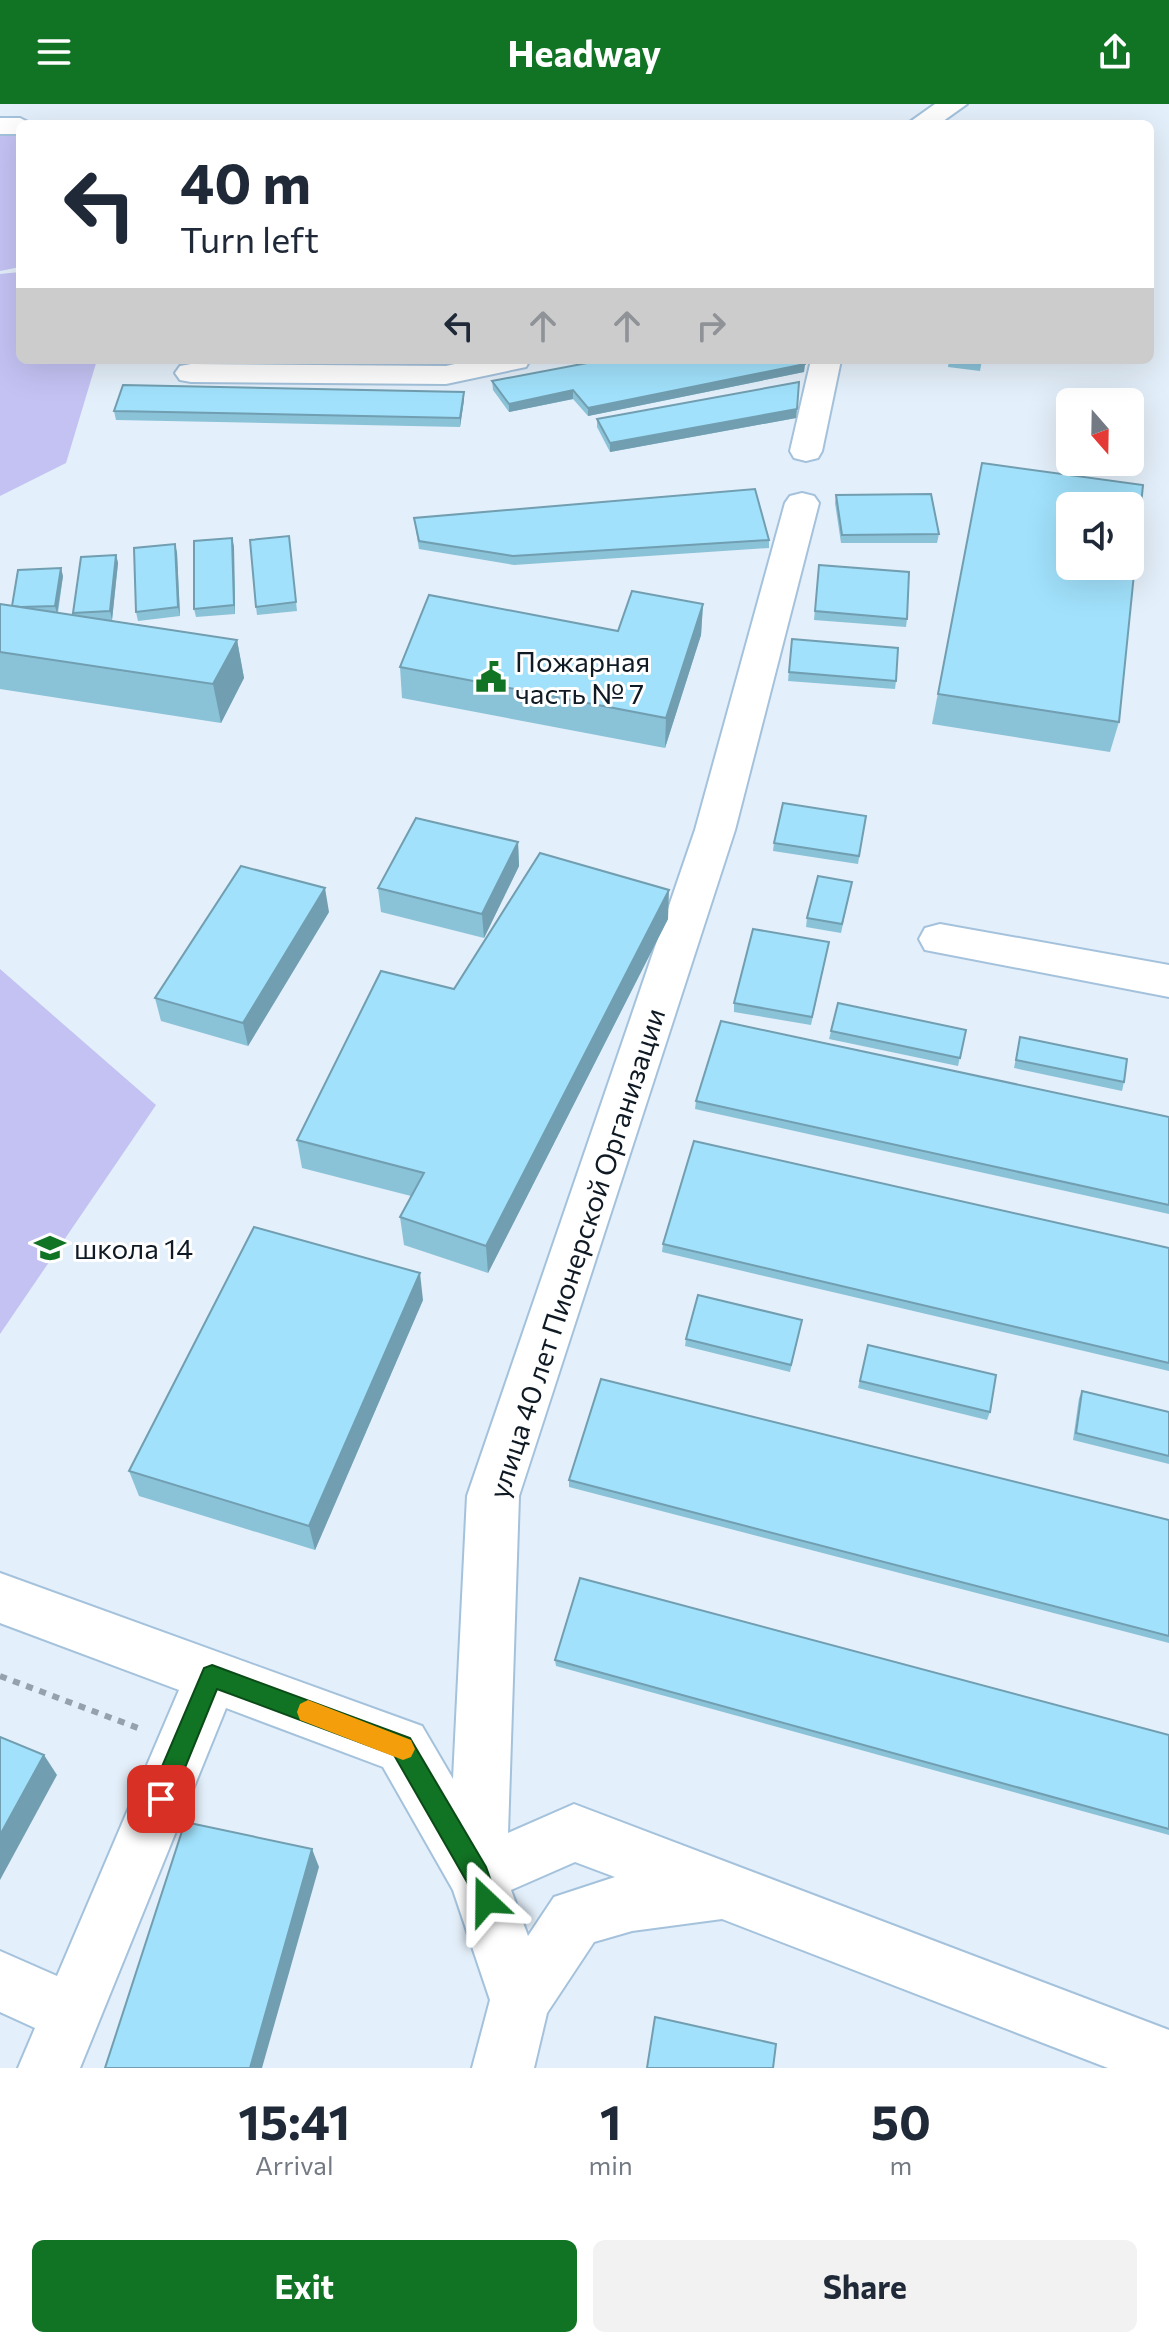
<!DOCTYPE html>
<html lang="en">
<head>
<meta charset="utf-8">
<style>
	:root { --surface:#fff; --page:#f2f2f3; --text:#1f2937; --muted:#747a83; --accent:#117324 }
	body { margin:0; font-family:Commissioner,sans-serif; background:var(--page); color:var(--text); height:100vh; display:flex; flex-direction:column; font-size:30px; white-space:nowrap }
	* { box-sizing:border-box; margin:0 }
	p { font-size:26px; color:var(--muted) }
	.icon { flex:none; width:44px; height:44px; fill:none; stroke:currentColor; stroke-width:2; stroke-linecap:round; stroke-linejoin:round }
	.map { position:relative; height:1964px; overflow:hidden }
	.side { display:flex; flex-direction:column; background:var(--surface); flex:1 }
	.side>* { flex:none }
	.guide { position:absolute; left:16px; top:16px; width:1138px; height:244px; border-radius:12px; box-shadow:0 8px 32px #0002; background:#fff; color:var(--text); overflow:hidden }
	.needle { width:52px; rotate:160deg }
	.buttons { position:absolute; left:1056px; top:284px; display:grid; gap:16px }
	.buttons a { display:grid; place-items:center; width:88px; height:88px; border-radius:12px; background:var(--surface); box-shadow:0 8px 32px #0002; font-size:40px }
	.pin { position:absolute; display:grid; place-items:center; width:68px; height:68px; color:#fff; margin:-34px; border-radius:16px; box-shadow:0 4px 12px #0006 }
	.me { position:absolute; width:88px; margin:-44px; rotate:337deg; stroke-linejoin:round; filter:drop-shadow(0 0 6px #0008) }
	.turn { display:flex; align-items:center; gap:28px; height:168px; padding:0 32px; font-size:36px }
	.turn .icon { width:104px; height:104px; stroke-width:2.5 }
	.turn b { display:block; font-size:56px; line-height:68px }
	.lanes { display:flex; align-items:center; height:76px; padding:0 32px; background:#0003; justify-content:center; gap:40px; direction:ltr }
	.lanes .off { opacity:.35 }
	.eta { display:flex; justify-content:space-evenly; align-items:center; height:136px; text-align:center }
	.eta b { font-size:48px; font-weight:700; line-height:56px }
	.action { display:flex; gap:16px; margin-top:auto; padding:16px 32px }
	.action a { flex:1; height:92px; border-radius:12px; background:var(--accent); color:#fff; font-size:32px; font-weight:700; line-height:92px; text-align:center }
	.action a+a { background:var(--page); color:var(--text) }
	header { display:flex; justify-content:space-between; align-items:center; height:104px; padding:0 32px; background:var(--accent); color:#fff; font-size:36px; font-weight:700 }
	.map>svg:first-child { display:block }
	.green { fill:#c3c2f3 }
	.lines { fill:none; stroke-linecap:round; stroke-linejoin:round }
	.minor-casing { stroke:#a4c2dc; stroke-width:4 }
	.path { stroke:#95a1ac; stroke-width:6; stroke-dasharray:7 7; stroke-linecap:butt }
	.minor { fill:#fff; fill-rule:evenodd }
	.wall { fill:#8ac2d8 }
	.shaded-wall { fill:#719eb0 }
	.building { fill:#a1e1fb; stroke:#719eb0; stroke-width:2; fill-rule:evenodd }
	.route { fill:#117324; stroke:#0b4b17; stroke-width:2 }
	.slow { fill:#f59e0b }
	.labels { text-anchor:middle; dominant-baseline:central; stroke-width:6; stroke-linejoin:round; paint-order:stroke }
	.poi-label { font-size:28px; fill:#0f1a24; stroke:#fff; text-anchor:start }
	.street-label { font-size:28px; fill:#0f1a24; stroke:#fff }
</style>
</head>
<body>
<header><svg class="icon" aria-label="menu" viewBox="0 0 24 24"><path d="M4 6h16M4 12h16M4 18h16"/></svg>Headway<svg class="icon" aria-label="share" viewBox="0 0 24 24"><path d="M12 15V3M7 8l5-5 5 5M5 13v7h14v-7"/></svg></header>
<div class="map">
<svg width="1169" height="1964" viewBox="0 0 1169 1964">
	<rect width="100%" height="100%" fill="#e3effa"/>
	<!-- green -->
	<g class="green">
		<polygon points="0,26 20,26 20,163 0,167"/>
		<polygon points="20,168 20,256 97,256 66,359 0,392 0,170"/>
		<polygon points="0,865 156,1001 0,1230"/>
	</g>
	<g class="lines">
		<defs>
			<g id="minor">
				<polygon points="935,0 967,0 939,20 907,20"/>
				<polygon points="0,14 20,14 32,20 20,20 20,30 0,30"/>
				<polygon points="472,256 530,256 526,263 446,280 191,278 180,276 175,269 180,262 191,260 446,262"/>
				<polygon points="811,256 841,256 822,347 818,354 806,357 794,354 790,347"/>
				<path d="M802,389L814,392L819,399L735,726L519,1392L508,1729L574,1700L1169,1926V1964H1108L722,1815L632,1827L594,1838L547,1909L534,1964H472L490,1896L453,1786L383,1663L226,1604L80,1964H18L35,1924L0,1908V1847L57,1872L179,1586L0,1519V1469L422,1622L453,1675L467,1392L695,726L785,399L790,392ZM575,1758L615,1773L554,1793L528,1832L511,1786Z"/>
				<polygon points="940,820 1169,861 1169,893 925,846 919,835 925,824"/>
			</g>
		</defs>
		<!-- minor casing -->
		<use href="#minor" class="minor-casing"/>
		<!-- path -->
		<polyline class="path" points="0,1572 138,1624"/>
		<!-- minor -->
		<use href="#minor" class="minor"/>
	</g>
	<!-- wall -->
	<g class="wall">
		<polygon points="805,256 804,268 588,312 573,295 509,308 493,286 492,277"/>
		<polygon points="949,256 982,256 980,267 948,263"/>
		<polygon points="799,278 796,314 610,348 597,323 597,315"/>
		<polygon points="464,296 460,323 116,316 114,307"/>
		<polygon points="982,359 1119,618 1110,648 932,620"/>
		<polygon points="836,391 939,430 937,439 841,439 835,399"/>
		<polygon points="414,414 769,436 769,444 514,461 419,445"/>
		<polygon points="289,432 297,507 257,511 256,503"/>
		<polygon points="232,434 234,443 235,510 196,513 194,505"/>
		<polygon points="175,440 177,449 180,512 138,517 136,508"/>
		<polygon points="116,451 118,459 112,516 109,516 237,536 244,574 221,619 0,585 0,500 12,502 63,472 58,509 74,511 73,509"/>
		<polygon points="819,461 907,515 906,523 814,516"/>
		<polygon points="703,500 701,531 665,644 402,594 400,563 618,527"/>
		<polygon points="792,535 896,577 895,585 788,577"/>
		<polygon points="866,712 858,760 773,747 774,739"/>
		<polygon points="518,738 519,762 484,834 381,808 378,784"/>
		<polygon points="852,778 841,829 806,823 807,814"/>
		<polygon points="329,808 248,942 161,917 155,894"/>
		<polygon points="668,815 488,1169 404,1141 400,1113 411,1092 302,1064 297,1036 454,885"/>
		<polygon points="829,838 811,921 734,908 734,899"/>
		<polygon points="966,926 958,962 829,935 831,927"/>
		<polygon points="1020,933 1124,978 1122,987 1014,964"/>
		<polygon points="696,997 1169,1013 1169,1110 695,1005"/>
		<polygon points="663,1140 1169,1144 1169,1267 662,1148"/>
		<polygon points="423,1196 315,1446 139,1392 129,1367"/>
		<polygon points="802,1216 790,1268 685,1242 686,1235"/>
		<polygon points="868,1241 990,1308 987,1316 858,1284"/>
		<polygon points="1082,1287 1169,1308 1169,1360 1073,1336 1079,1294"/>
		<polygon points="569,1376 1169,1416 1169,1539 569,1383"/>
		<polygon points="555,1556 1169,1631 1169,1731 556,1562"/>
	</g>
	<!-- shaded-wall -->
	<g class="shaded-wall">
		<polygon points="805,260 804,268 588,312 588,304"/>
		<polygon points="573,286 573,295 509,308 509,300"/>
		<polygon points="464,288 464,296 460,323 460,314"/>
		<polygon points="797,305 796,314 610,348 610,339"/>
		<polygon points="232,434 234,443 235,510 234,501"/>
		<polygon points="175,440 177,449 180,512 178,503"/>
		<polygon points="116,451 118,459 112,516 110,507"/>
		<polygon points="61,464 63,472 57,510 55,502"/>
		<polygon points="703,500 701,531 665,644 666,614"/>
		<polygon points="237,536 244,574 221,619 213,580"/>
		<polygon points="518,738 519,762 484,834 482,810"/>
		<polygon points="325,784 329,808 248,942 243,919"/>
		<polygon points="669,786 668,815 488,1169 486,1142"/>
		<polygon points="420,1169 423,1196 315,1446 309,1422"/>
		<polygon points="44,1651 57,1671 0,1776 0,1731"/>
		<polygon points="312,1745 319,1763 262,1964 250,1964"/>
	</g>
	<!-- building -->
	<g class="building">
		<polygon points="603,256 805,256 805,260 588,304 573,286 509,300 492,277"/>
		<polygon points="799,278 797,305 610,339 597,315"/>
		<polygon points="123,281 464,288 460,314 114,307"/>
		<path d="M982,359L1143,381L1119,618L938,590ZM1070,402H1130V462H1070Z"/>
		<polygon points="755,385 769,436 513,452 419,437 414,414"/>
		<polygon points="931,390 939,430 842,431 836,391"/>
		<polygon points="289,432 296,498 256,503 250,436"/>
		<polygon points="232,434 234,501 194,505 194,437"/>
		<polygon points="175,440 178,503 136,508 134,444"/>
		<polygon points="116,451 110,507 73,509 81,453"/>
		<polygon points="819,461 909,468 907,515 815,507"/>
		<polygon points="61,464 55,502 21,503 12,502 18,466"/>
		<polygon points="632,487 703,500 666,614 400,563 429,491 618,527"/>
		<polygon points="0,500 237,536 213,580 0,548"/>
		<polygon points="792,535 898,544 896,577 789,568"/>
		<polygon points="783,699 866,712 859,752 774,739"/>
		<polygon points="416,714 518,738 482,810 378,784"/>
		<polygon points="540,749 669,786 486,1142 400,1113 424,1069 297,1036 381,867 454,885"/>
		<polygon points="241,762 325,784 243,919 155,894"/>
		<polygon points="818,772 852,778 842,820 807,814"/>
		<polygon points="753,825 829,838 812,913 734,899"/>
		<polygon points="838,899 966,926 960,954 831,927"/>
		<polygon points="721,917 1169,1013 1169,1101 696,997"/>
		<polygon points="1020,933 1127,955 1124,978 1016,956"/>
		<polygon points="694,1037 1169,1144 1169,1259 663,1140"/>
		<polygon points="254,1123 420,1169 309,1422 129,1367"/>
		<polygon points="698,1191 802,1216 791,1261 686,1235"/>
		<polygon points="868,1241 996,1271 990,1308 860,1277"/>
		<polygon points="601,1275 1169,1416 1169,1532 569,1376"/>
		<polygon points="1082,1287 1169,1308 1169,1352 1076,1329"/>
		<polygon points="580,1474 1169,1631 1169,1725 555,1556"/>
		<polygon points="0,1633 44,1651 0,1731"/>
		<polygon points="185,1718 312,1745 250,1964 105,1964"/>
		<polygon points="655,1913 776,1940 773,1964 647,1964"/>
	</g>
	<!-- route -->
	<polygon class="route" points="212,1561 410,1634 486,1763 498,1797 494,1805 486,1809 477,1805 467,1778 394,1651 217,1585 169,1703 161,1707 152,1703 149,1695 152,1686 204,1564"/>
	<!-- slow -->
	<polygon class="slow" points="308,1596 411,1636 415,1645 411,1653 403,1656 300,1616 297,1608 300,1600"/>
	<!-- icons -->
	<defs>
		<symbol id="civic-bare" viewBox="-9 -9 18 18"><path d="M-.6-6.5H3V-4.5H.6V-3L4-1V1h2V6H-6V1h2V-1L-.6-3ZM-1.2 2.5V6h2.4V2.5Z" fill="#117324" stroke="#fff" stroke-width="2.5" paint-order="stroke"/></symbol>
		<symbol id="school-bare" viewBox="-9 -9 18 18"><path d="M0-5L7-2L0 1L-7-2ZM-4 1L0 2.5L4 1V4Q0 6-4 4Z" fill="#117324" stroke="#fff" stroke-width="2.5" paint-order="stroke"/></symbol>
	</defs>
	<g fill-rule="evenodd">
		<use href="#civic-bare" x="469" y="551" width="44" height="44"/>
		<use href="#school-bare" x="28" y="1122" width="44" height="44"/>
	</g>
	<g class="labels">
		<!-- poi labels -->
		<g class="poi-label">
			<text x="515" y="557">Пожарная<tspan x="515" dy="32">часть № 7</tspan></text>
			<text x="74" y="1144">школа 14</text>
		</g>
		<!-- street labels -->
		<g class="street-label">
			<text transform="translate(576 1149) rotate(-72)">улица 40 лет Пионерской Организации</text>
		</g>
	</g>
</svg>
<div class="buttons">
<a><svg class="needle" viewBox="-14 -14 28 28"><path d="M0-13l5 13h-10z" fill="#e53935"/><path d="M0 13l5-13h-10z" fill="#747a83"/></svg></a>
<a><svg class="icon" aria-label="sound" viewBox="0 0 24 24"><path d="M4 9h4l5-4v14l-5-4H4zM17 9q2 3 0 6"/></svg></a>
</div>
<div class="pin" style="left:161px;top:1695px;background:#d93025"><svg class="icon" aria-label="arrive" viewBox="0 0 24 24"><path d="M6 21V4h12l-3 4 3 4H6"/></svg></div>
<svg class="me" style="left:486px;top:1797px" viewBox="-20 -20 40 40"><path d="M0-17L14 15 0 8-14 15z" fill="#117324" stroke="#fff" stroke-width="4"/></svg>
<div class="guide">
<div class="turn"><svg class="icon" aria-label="left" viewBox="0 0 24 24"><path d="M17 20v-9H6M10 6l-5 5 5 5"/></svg><div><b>40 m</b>Turn left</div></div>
<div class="lanes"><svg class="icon" aria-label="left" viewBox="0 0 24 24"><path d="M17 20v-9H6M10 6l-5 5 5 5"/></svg><svg class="icon off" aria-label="ahead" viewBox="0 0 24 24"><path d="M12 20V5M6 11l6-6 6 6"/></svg><svg class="icon off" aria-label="ahead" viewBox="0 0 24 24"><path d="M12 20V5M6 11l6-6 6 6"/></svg><svg class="icon off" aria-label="right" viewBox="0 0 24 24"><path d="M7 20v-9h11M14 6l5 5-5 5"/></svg></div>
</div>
</div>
<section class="side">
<div class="eta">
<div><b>15:41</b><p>Arrival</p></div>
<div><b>1</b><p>min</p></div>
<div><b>50</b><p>m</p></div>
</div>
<div class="action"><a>Exit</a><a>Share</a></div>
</section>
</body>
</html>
